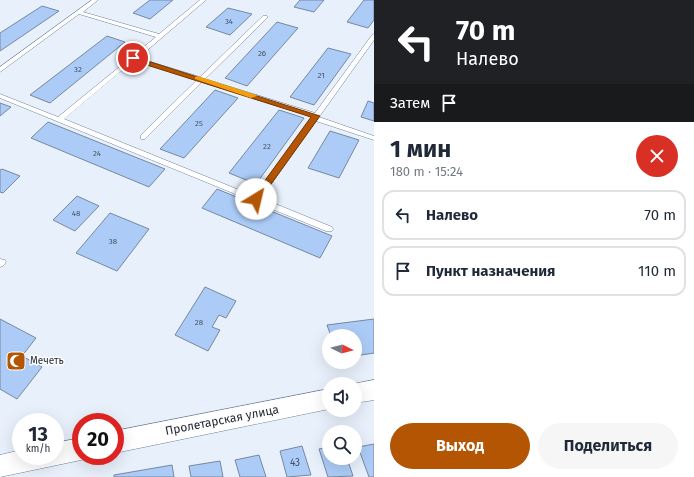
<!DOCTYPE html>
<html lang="ru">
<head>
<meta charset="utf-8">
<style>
	:root { --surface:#fff; --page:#f6f6f7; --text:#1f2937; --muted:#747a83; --line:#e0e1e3; --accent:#b35502 }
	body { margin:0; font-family:"Fira Sans",sans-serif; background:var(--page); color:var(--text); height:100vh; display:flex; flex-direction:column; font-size:15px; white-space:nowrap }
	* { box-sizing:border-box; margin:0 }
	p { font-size:13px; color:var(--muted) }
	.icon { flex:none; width:22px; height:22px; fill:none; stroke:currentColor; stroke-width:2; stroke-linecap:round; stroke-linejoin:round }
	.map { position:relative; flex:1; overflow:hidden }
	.drawer { display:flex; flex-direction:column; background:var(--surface); width:320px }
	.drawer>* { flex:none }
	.top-card { background:#202124; color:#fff; overflow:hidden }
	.needle { width:26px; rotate:96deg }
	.fabs { position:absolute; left:322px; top:329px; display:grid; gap:8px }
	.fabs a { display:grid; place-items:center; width:40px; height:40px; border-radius:50%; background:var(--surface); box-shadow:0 4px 16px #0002; font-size:20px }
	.speed { position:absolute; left:12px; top:413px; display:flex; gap:8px; font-size:20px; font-weight:700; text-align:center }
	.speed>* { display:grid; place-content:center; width:52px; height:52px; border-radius:50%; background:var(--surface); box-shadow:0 4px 16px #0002; line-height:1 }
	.speed small { font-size:10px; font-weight:400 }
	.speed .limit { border:6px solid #d22; background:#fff; color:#111 }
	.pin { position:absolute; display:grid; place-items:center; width:34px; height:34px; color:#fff; margin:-17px; border:2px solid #fff; border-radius:50%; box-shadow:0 1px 4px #0007 }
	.me { position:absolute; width:44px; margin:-22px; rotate:36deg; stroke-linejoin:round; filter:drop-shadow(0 0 3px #0008) }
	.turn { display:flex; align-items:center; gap:14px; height:84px; padding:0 16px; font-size:18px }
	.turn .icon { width:52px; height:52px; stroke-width:2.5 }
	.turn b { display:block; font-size:28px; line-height:34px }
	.then { display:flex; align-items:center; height:38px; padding:0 16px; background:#0003; gap:8px; font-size:15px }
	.round { display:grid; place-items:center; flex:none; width:42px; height:42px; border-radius:21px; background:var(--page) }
	.summary { display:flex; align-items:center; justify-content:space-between; height:68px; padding:0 16px }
	h1 { font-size:24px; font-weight:700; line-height:30px }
	.primary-button { display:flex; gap:8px; margin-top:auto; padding:8px 16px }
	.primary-button a { flex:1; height:46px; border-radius:24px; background:var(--accent); color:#fff; font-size:16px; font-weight:700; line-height:46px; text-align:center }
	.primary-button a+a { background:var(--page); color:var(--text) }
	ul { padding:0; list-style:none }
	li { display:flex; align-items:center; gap:12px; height:50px; margin:0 8px 6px; padding:0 8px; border:2px solid var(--line); border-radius:12px }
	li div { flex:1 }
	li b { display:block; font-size:15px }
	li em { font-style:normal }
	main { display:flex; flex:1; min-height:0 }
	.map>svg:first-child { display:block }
	.building { fill:#acccf7; stroke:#7688a0 }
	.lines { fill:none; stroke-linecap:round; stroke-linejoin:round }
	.lane-casing { stroke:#6e8098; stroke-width:1 }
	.street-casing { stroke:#6e8098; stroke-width:1 }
	.lane { fill:#fff; fill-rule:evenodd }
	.street { fill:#fff; fill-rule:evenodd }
	.route { fill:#b35502; stroke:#743701 }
	.slow { fill:#f59e0b }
	.labels { text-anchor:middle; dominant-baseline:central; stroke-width:3; stroke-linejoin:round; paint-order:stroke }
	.number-label { font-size:8px; fill:#425062 }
	.poi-label { font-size:10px; fill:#1f2630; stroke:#fdfdfd; text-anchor:start }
	.near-number-label { font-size:10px; fill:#425062 }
	.near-street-label { font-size:12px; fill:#1f2630; stroke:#fdfdfd }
</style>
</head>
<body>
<main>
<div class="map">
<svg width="374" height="477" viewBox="0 0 374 477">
	<rect width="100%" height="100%" fill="#e8f0fb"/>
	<!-- building -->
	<g class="building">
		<polygon points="150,0 173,0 150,19 133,13"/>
		<polygon points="300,0 324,0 314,12 294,7"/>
		<polygon points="364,0 374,0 374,20 368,28 347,22"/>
		<polygon points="42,6 59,11 0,51 0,33"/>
		<polygon points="228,8 252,14 230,35 206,27"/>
		<polygon points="277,22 298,28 247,86 225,78"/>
		<polygon points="107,36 125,42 50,103 30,95"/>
		<polygon points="328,48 351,54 314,105 290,97"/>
		<polygon points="215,90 238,98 184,158 160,149"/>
		<polygon points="368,101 374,103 374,121 361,117"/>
		<polygon points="0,103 11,107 0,116"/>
		<polygon points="279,110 304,118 256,184 229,173"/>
		<polygon points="48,122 165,169 149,187 31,138"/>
		<polygon points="330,131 359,140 339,178 308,168"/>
		<polygon points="2,169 20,176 3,193 0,192 0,170"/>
		<polygon points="217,189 332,236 320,258 202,208"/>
		<polygon points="77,196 99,206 75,231 53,220"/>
		<polygon points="110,213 149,229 117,271 76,253"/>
		<polygon points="205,287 236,301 226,318 219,315 212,327 220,330 208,351 175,335"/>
		<polygon points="0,319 36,338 22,356 42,367 17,399 0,389"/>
		<polygon points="374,319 374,353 355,356 355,336 331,336 327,325"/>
		<polygon points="374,444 374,477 369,477 358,447"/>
		<polygon points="302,446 311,475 287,477 280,451"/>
		<polygon points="329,447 329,458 347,458 353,476 328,477 319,449"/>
		<polygon points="259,455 266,477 240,477 235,460"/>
		<polygon points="220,461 223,477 191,477 189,466"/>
		<polygon points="172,465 174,477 114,477 114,475"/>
	</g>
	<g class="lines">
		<defs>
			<g id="lane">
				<path d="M92,0H98L83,12L159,34L200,0H206L138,58L200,77L263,16H267V18L205,79L315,113L372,35L374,34V40L319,117L374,136V140L316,121L261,198L332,227L333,229L332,231H326L0,98V94L58,117L156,37L79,14L0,72V67ZM134,60L197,80L141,135V139H145L202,82L312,117L254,196L64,119Z"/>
				<polygon points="0,259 5,260 6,262 3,266 0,267"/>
			</g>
			<g id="street">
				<polygon points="374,380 374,400 355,403 355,384 353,384"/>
				<polygon points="329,389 329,409 115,453 115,431"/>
				<polygon points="81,438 81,456 89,457 81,460 0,477 0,455 21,450 21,456 55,456 55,443"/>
			</g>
		</defs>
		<!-- lane casing -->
		<use href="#lane" class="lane-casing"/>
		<!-- street casing -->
		<use href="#street" class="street-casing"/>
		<!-- lane -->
		<use href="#lane" class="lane"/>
		<!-- street -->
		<use href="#street" class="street"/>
	</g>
	<!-- route -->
	<polygon class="route" points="131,57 135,57 320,116 259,201 253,201 253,197 311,117 131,60"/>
	<!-- slow -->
	<polygon class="slow" points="198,76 256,95 257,96 251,98 195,79 195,77"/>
	<!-- icons -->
	<defs>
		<symbol id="mosque-square" viewBox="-11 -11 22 22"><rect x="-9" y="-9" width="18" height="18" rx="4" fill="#b35502" stroke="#fdfdfd"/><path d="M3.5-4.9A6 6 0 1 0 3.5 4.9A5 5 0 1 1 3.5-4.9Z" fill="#fff"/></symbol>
	</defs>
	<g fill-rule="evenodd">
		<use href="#mosque-square" x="5" y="350" width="22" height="22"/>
	</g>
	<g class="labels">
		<!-- number labels -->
		<g class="number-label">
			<text x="229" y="21">34</text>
			<text x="262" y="53">26</text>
			<text x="78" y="69">32</text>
			<text x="321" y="75">21</text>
			<text x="199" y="123">25</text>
			<text x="267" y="146">22</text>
			<text x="97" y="153">24</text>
			<text x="76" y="213">48</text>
			<text x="113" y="241">38</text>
			<text x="199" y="322">28</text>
		</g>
		<!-- poi labels -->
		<g class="poi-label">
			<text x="30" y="361">Мечеть</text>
		</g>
		<!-- near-number labels -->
		<g class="near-number-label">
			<text x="295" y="463">43</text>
		</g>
		<!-- near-street labels -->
		<g class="near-street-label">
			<text transform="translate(222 420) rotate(-11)">Пролетарская улица</text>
		</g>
	</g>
</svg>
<div class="fabs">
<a><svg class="needle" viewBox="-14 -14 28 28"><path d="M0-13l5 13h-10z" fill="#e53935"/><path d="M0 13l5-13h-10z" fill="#747a83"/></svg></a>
<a><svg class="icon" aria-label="sound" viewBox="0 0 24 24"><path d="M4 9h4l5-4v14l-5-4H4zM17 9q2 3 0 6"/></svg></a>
<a><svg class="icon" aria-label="search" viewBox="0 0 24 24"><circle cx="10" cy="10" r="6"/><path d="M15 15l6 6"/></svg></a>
</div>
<div class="speed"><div>13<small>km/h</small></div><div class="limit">20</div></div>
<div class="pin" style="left:133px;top:58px;background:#d93025"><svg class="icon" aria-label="arrive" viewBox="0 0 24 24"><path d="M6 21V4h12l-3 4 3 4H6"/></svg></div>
<svg class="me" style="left:256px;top:199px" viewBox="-20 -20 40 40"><circle r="19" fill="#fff"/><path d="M0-13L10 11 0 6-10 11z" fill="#b35502"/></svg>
</div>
<section class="drawer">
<div class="top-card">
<div class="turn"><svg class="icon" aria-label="left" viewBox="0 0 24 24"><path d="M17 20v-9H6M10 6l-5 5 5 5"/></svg><div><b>70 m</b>Налево</div></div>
<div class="then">Затем<svg class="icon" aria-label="arrive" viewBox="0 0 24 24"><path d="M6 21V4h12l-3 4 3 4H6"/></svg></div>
</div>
<div class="summary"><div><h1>1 мин</h1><p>180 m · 15:24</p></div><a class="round" style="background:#d93025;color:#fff"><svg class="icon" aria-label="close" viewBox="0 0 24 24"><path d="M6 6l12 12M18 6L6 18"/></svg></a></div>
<ul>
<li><svg class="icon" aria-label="left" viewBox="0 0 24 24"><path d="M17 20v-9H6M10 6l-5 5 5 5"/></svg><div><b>Налево</b></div><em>70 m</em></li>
<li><svg class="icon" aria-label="arrive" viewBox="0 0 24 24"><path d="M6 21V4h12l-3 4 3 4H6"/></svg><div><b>Пункт назначения</b></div><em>110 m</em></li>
</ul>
<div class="primary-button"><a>Выход</a><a>Поделиться</a></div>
</section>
</main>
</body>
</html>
